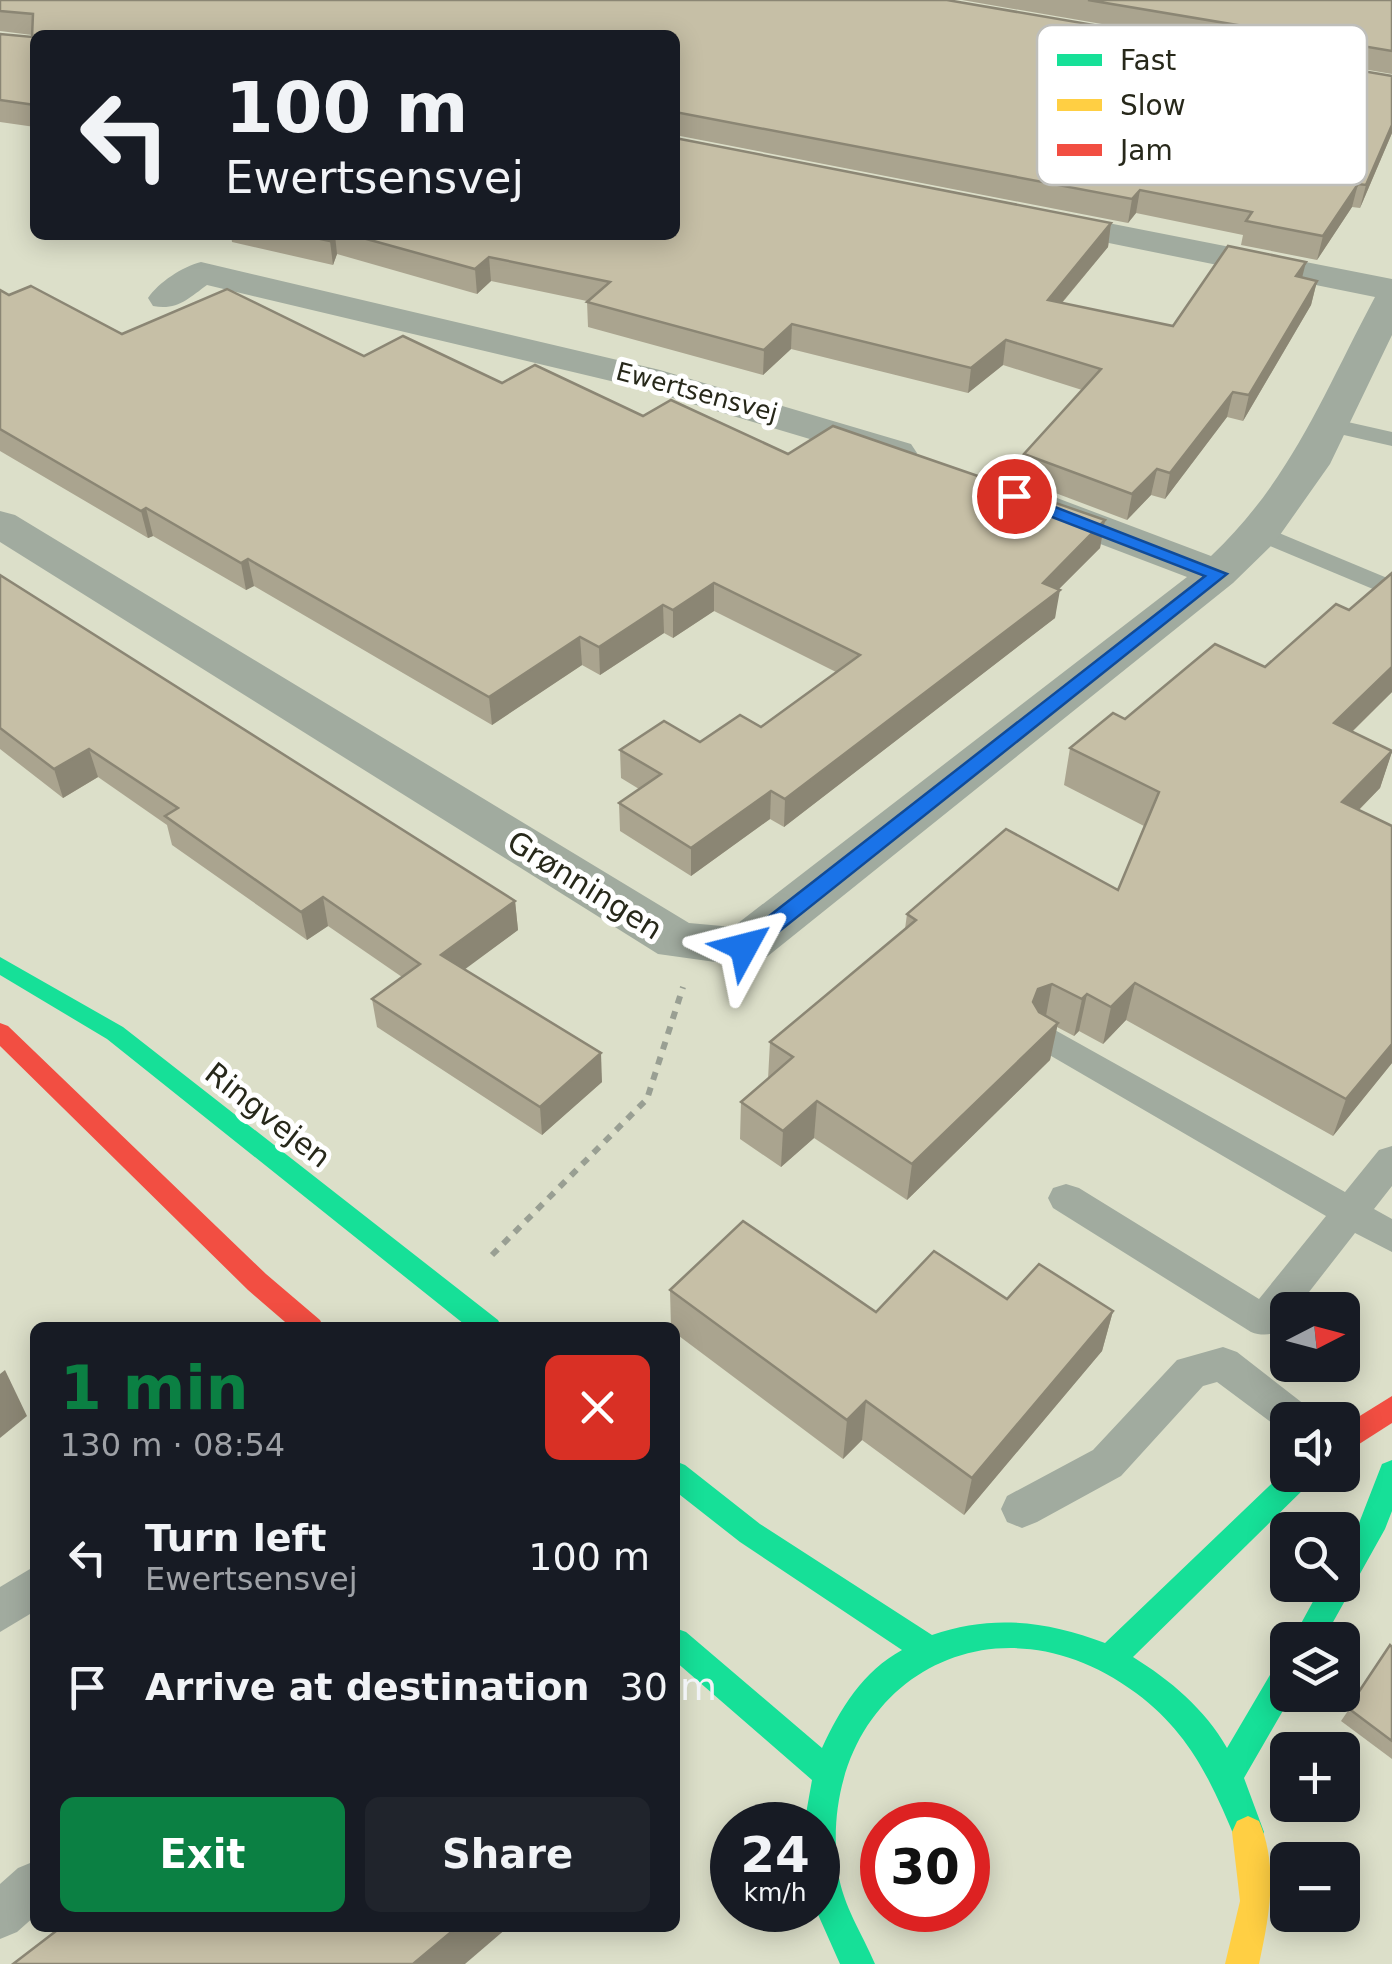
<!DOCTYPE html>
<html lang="en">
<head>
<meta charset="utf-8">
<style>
	:root { --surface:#171b24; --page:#20242c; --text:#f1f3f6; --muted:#9ea1a6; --accent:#0b8043 }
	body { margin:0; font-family:"DejaVu Sans",sans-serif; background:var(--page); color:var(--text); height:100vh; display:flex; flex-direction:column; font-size:38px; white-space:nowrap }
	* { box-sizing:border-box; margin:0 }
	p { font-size:32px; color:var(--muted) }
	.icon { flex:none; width:55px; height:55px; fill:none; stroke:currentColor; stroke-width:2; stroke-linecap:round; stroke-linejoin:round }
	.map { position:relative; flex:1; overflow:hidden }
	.side { position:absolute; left:30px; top:1322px; width:650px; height:610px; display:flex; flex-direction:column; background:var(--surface); border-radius:15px; box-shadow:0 5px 25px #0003 }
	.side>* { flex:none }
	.banner { position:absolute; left:30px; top:30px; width:650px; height:210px; border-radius:15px; box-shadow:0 5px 25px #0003; background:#171b24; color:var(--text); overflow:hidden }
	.needle { width:65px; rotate:84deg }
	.buttons { position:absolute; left:1270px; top:1292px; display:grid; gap:20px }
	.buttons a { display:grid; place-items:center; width:90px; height:90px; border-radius:15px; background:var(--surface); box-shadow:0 5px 25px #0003; font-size:50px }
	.speed { position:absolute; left:710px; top:1802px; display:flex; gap:20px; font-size:50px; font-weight:700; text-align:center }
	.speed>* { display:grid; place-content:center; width:130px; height:130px; border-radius:50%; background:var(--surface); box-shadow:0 5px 25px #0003; line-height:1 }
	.speed small { font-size:25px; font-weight:400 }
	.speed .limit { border:15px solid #d22; background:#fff; color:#111 }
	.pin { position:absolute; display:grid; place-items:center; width:85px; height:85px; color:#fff; margin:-42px; border:5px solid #fff; border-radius:50%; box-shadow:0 2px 10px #0007 }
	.me { position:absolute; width:110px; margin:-55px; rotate:52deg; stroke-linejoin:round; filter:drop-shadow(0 0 8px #0008) }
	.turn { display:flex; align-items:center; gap:35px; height:210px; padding:0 30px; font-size:45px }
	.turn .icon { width:130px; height:130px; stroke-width:2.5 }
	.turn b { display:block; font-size:70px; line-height:85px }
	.round { display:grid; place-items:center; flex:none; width:105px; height:105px; border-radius:15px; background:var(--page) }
	.headline { display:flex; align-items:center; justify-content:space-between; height:170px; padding:0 30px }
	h1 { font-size:60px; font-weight:800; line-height:75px; color:var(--accent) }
	.action { display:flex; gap:20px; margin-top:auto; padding:20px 30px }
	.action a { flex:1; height:115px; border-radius:15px; background:var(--accent); color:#fff; font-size:40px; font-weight:800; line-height:115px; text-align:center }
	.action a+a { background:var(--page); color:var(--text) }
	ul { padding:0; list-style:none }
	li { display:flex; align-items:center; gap:30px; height:130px; padding:0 30px }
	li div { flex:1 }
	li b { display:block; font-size:38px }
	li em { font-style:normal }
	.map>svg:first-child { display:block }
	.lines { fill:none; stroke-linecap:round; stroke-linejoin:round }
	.path { stroke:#999f93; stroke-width:6; stroke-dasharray:8 8; stroke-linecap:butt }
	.lane { fill:#a1ab9f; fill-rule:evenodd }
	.street { fill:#a1ab9f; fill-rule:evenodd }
	.fast { fill:#16e098; fill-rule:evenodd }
	.slow { fill:#ffcf43; fill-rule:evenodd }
	.jam { fill:#f24e42; fill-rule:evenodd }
	.wall { fill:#aaa48f }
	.shaded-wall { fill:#8b8674 }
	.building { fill:#c6bfa6; stroke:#8b8674; stroke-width:2.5 }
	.route { fill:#1a73e8; stroke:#114b97; stroke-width:2.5 }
	.labels { text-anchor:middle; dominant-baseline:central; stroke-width:10; stroke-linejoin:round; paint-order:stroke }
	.far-street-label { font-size:25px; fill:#27281a; stroke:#fff }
	.street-label { font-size:30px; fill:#27281a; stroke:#fff }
	.key { fill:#fff; stroke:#bebeba; stroke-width:2.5 }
	.key-label { font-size:28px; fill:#27281a }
</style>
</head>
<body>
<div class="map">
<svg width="1392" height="1964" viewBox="0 0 1392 1964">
	<rect width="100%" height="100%" fill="#dcdfc9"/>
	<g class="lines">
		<!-- path -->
		<polyline class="path" points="492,1255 647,1099 683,987"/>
		<!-- lane -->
		<g class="lane">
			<polygon points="1330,418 1392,432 1392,446 1322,430 1318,425"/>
			<polygon points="1260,525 1392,580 1392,597 1251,538 1247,533 1251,528"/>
			<path d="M1046,1025L1345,1192L1379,1150L1392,1146V1186L1374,1209L1392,1219V1252L1355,1233L1295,1310H1288C1288,1332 1269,1339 1251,1332L1053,1208L1048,1198L1053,1188L1066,1184L1079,1188L1259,1299L1326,1216L1034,1046L1029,1037L1034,1028Z"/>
			<polygon points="1223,1347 1237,1352 1309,1408 1315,1420 1288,1420 1288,1435 1217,1382 1203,1386 1121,1476 1037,1522 1022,1528 1007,1522 1001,1509 1007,1496 1093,1450 1177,1360"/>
			<polygon points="35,1566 35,1611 0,1632 0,1587"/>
			<polygon points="35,1861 35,1916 17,1932 0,1939 0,1884 18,1868"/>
		</g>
		<!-- street -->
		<g class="street">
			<path d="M1037,209L1392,279V335L1330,464L1275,542L1233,583L763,960L744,966L658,954L0,542V511L15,515L689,923L733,927L1187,577L1019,513L1013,504L1019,495L1034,491L1049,495L1211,556C1292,479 1323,394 1375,297L1025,226L1020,219L1025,212Z"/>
			<path d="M201,262L660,370L911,444L917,453L911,462L897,465L636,387L207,285C189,298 177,311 153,306L148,298C159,282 182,267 201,262Z"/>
		</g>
		<!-- fast -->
		<g class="fast">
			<polygon points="0,957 123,1027 498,1320 502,1328 469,1328 107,1039 0,975"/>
			<polygon points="1392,1460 1392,1511 1385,1529 1323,1640 1292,1640 1322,1585 1342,1585 1342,1550 1359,1523 1382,1464"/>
			<path d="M675,1461L685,1465L760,1524L932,1635C992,1614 1047,1621 1105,1643L1288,1468V1475H1313L1309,1484L1133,1657C1170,1680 1205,1709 1227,1748L1277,1663L1288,1658V1695H1292L1244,1778L1264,1832L1259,1843L1248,1848L1237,1843C1212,1783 1191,1734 1136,1693C987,1582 814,1690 838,1872C843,1906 862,1933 875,1964H840L816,1910L818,1825H804L812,1780L675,1661V1628L686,1632L822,1748C840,1709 863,1671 902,1650L740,1542L675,1491Z"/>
		</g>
		<!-- slow -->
		<path class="slow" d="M1248,1816L1259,1821C1279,1867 1269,1917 1259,1964H1225L1240,1901L1232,1832L1237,1821Z"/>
		<!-- jam -->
		<g class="jam">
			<polygon points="0,1023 8,1026 266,1274 320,1320 324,1328 292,1328 248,1290 0,1046"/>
			<polygon points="1392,1396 1392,1423 1342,1455 1342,1427"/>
		</g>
	</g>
	<!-- wall -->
	<g class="wall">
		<polygon points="0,0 947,0 1392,76 1392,133 1360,208 1352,207 1317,260 1241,245 1243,235 1136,213 1128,223 675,135 675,35 35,35 35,127 0,122 0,34 32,37 32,35 0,31"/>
		<polygon points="962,0 1392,0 1392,74"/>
		<polygon points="1111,223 1108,247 1062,303 1173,326 1302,278 1317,281 1311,305 1243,421 1227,417 1165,499 1151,495 1127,520 1021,480 1024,454 1082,390 1003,365 968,393 791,349 763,375 588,327 587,301 491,281 477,294 337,254 333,265 232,242 231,235 675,235"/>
		<polygon points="0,290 9,295 122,334 364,356 502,383 643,416 788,454 1105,520 1100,548 1058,590 1055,618 784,827 770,819 691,876 620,831 619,803 639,789 621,778 620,750 700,742 761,727 836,672 714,611 673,638 664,633 600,675 582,665 492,725 254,586 246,590 153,536 148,538 0,451"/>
		<polygon points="1392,573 1392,692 1352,732 1392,751 1380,788 1359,810 1392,826 1392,1063 1333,1136 1126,1020 1103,1044 1079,1031 1074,1036 1057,1027 1050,1060 907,1200 814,1138 781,1167 740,1139 741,1102 768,1079 770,1042 905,929 907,914 1118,890 1144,826 1064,785 1070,748 1125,719 1265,667 1349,610"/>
		<polygon points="0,575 515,901 518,930 464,969 602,1082 542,1135 377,1027 372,999 402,977 328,926 307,940 172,845 167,825 98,777 63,798 0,749"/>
		<polygon points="670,1290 876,1312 1007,1299 1113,1311 1102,1351 964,1515 862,1440 843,1459 675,1333 675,1328 671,1328"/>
		<polygon points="1392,1647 1392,1759 1341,1721"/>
	</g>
	<!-- shaded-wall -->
	<g class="shaded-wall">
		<polygon points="1392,125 1392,133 1360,208 1366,185"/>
		<polygon points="1358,184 1352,207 1317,260 1323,236"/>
		<polygon points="1140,190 1136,213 1128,223 1132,199"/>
		<polygon points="1111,223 1108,247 1044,324 1048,300"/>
		<polygon points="332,235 335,235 337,254 333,265 330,241"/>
		<polygon points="489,257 491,281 477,294 475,269"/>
		<polygon points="1306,262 1300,286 1296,276"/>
		<polygon points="1317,281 1311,305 1243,421 1249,395"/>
		<polygon points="792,324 791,349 763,375 764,350"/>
		<polygon points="1006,340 1003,365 968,393 971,368"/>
		<polygon points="1233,392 1227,417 1165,499 1170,473"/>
		<polygon points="1157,469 1151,495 1127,520 1132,494"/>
		<polygon points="146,508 153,536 148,538 141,511"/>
		<polygon points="1105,520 1100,548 1053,595 1060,590 1055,618 784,827 785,799 1043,583"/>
		<polygon points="248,559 254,586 246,590 241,563"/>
		<polygon points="714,583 714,611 673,638 673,610"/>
		<polygon points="663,605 664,633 600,675 599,647"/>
		<polygon points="580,637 582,665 492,725 489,697"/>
		<polygon points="1392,667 1392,692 1323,760 1334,723"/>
		<polygon points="89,749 98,777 63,798 54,769"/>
		<polygon points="1392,752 1380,788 1330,839 1342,802"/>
		<polygon points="771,791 770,819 691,876 691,848"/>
		<polygon points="323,897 328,926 307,940 301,912"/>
		<polygon points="515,901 518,930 445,984 441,955"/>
		<polygon points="1135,983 1126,1020 1103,1044 1111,1007"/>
		<polygon points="1052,984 1045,1021 1033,1002 1038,989"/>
		<polygon points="1087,994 1079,1031 1074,1036 1082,999"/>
		<polygon points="1058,1023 1050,1060 907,1200 912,1164"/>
		<polygon points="1392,1044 1392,1063 1333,1136 1346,1099"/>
		<polygon points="601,1053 602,1082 542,1135 540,1107"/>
		<polygon points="817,1101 814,1138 781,1167 783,1131"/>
		<polygon points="1113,1311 1102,1351 964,1515 972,1478"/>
		<polygon points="5,1370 27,1416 0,1438 0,1374"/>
		<polygon points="866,1401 862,1440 843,1459 847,1420"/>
		<polygon points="456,1928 507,1928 465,1964 413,1964"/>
	</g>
	<!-- building -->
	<g class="building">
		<polygon points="0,0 947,0 1392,76 1392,125 1366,185 1358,184 1323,236 1246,221 1252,212 1140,190 1132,199 675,112 675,35 35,35 35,105 0,100 0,34 32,37 33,14 0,11"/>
		<polygon points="1088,0 1392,0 1392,51"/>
		<polygon points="675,138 1111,223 1048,300 1173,326 1228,246 1306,262 1296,276 1317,281 1249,395 1233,392 1170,473 1157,469 1132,494 1024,454 1101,369 1006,340 971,368 792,324 764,350 587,302 610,282 489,257 475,269 352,235 675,235"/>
		<polygon points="302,235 332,235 330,241"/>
		<polygon points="31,286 122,334 227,289 364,356 403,336 502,383 535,365 643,416 671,400 788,454 833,426 1105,520 1043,583 1060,590 785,799 771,791 691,848 619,803 661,774 620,750 664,721 700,742 740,715 761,727 860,655 714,583 673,610 663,605 599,647 580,637 489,697 248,559 241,563 146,508 141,511 0,429 0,290 9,295"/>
		<polygon points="1392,573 1392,667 1334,723 1392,751 1342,802 1392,826 1392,1044 1346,1099 1135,983 1111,1007 1087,994 1082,999 1052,984 1038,989 1033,1002 1039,1012 1058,1023 912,1164 817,1101 783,1131 741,1102 793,1057 770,1042 916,920 907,914 1006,829 1118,890 1159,792 1070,748 1113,713 1125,719 1215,644 1265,667 1336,604 1349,610"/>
		<polygon points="0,575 515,901 441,955 601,1053 540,1107 372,999 420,964 323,897 301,912 165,816 178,808 89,749 54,769 0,728"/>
		<polygon points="743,1221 876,1312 934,1251 1007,1299 1039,1264 1113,1311 972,1478 866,1401 847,1420 670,1290"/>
		<polygon points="1390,1645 1392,1647 1392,1741 1348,1708"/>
		<polygon points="60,1928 456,1928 413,1964 13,1964"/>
	</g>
	<!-- route -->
	<polygon class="route" points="1014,491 1227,574 752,953 736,953 733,947 736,942 1205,576 1008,500 1008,493"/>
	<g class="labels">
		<!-- far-street labels -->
		<g class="far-street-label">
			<text transform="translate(697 392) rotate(15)">Ewertsensvej</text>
		</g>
		<!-- street labels -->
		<g class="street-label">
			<text transform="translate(585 885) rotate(32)">Grønningen</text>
			<text transform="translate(268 1115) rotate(38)">Ringvejen</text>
		</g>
	</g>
	<!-- legend -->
	<rect x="1037" y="25" width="330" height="160" rx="15" class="key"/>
	<rect x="1057" y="54" width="45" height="12" fill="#16e098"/>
	<rect x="1057" y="99" width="45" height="12" fill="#ffcf43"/>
	<rect x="1057" y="144" width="45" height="12" fill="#f24e42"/>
	<g class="key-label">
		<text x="1120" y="70">Fast</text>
		<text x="1120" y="115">Slow</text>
		<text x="1120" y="160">Jam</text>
	</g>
</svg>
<div class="buttons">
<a><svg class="needle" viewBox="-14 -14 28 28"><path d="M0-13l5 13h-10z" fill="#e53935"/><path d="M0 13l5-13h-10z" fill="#9ea1a6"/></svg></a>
<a><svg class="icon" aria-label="sound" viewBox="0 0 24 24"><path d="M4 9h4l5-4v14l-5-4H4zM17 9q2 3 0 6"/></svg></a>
<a><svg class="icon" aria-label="search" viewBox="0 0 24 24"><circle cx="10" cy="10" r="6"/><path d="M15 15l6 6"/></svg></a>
<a><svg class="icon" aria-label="layers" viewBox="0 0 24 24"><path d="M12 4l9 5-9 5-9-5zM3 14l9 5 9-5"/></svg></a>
<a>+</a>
<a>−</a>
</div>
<div class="speed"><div>24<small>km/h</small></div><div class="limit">30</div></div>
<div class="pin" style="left:1014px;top:496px;background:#d93025"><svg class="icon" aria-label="arrive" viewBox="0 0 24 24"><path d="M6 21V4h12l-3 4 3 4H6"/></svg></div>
<svg class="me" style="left:744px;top:947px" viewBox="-20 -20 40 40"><path d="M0-17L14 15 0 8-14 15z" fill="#1a73e8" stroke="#fff" stroke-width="4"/></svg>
<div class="banner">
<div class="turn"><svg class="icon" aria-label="left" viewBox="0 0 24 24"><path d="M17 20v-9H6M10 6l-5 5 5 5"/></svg><div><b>100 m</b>Ewertsensvej</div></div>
</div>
<section class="side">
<div class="headline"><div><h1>1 min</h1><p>130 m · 08:54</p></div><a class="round" style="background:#d93025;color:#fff"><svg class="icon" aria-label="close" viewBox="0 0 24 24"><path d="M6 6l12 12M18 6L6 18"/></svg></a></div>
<ul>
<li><svg class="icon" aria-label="left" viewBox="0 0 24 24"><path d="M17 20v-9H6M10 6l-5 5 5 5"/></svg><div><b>Turn left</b><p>Ewertsensvej</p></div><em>100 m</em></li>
<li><svg class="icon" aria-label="arrive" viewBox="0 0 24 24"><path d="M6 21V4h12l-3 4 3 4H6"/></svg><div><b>Arrive at destination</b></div><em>30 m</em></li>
</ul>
<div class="action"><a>Exit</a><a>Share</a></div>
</section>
</div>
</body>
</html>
